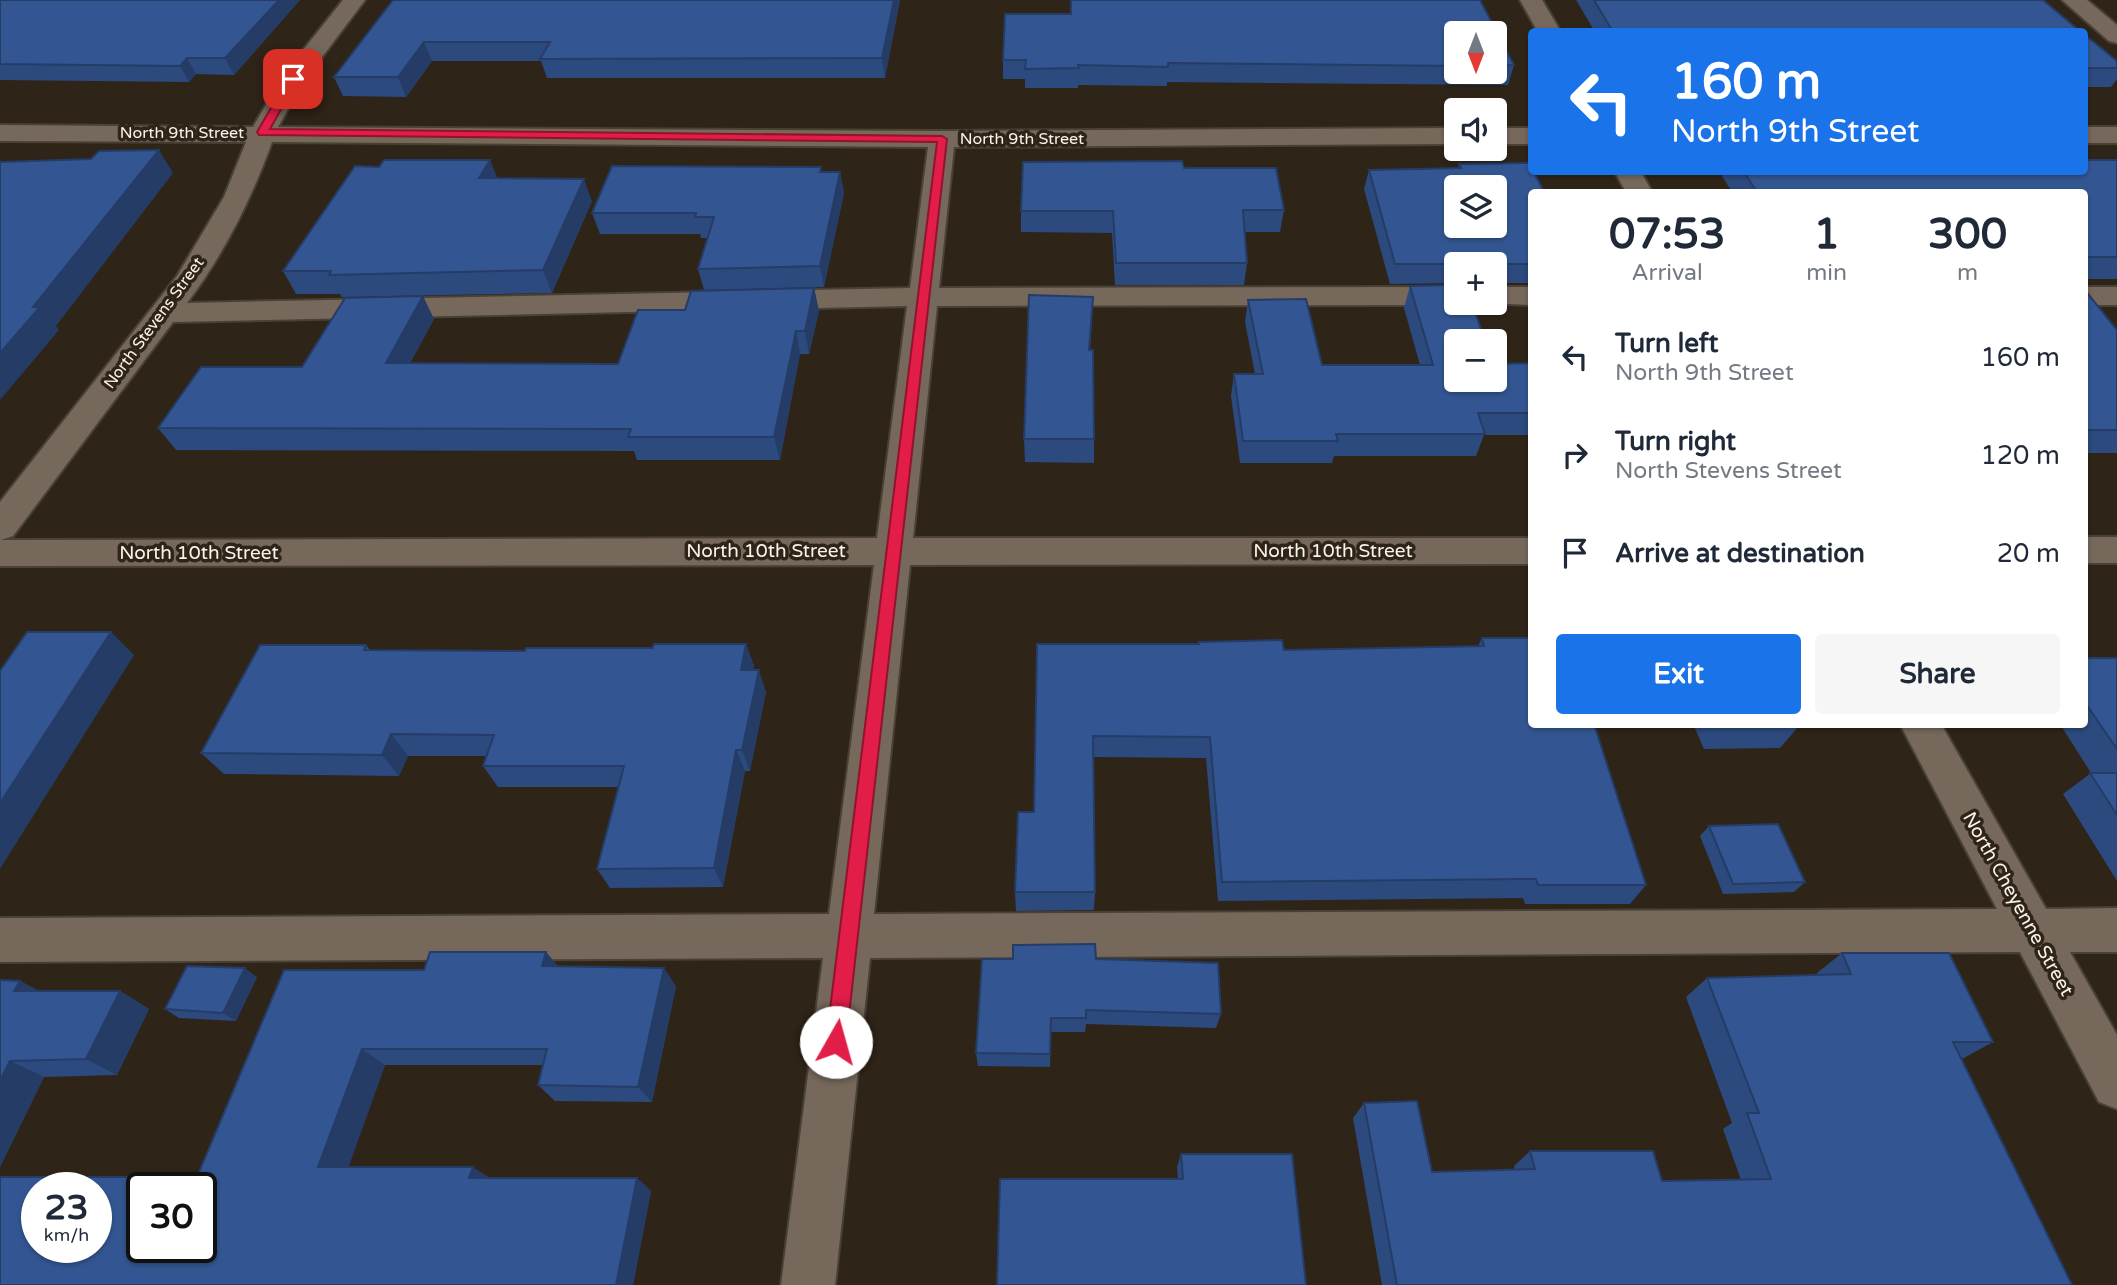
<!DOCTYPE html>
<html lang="en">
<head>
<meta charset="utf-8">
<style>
	:root { --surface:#fff; --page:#f6f6f7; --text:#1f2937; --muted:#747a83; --accent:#1a73e8 }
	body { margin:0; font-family:"Varela Round",sans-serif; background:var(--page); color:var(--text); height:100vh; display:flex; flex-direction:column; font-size:26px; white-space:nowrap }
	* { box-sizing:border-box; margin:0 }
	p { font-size:23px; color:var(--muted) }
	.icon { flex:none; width:38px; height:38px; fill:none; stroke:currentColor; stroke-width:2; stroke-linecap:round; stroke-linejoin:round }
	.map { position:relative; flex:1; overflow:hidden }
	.details { position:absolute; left:1528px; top:189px; width:560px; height:539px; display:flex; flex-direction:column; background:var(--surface); border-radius:7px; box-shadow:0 2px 5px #0004 }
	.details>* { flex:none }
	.guide { position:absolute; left:1528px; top:28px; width:560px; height:147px; border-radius:7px; box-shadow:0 2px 5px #0004; background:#1a73e8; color:#fff; overflow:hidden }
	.needle { width:46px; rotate:180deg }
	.tools { position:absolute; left:1444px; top:21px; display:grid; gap:14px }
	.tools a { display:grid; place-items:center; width:63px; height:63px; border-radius:7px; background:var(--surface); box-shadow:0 2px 5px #0004; font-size:35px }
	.speed { position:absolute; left:21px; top:1172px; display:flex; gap:14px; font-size:35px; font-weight:700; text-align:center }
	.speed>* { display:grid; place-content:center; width:91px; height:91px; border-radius:50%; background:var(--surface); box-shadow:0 2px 5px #0004; line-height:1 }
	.speed small { font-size:18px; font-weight:400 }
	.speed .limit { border:4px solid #111; border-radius:10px; background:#fff; color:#111 }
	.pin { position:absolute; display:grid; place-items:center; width:60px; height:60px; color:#fff; margin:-30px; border-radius:14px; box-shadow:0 4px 10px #0006 }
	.me { position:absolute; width:77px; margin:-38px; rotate:7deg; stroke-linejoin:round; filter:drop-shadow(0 0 5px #0008) }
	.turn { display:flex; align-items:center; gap:24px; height:147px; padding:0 28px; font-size:32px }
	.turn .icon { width:91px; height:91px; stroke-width:2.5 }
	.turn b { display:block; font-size:49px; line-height:60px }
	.eta { display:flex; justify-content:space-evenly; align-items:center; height:119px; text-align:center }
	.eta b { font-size:42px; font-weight:700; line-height:49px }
	.cta { display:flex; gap:14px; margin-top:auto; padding:14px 28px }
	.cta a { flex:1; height:80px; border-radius:7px; background:var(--accent); color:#fff; font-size:28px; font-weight:700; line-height:80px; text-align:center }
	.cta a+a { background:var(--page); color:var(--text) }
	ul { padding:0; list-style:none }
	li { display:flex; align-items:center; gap:21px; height:98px; padding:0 28px }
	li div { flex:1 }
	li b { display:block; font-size:26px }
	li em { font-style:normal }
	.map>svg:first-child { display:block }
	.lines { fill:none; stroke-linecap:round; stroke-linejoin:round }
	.minor-casing { stroke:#494036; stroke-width:4 }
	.minor { fill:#76695b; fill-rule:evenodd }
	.wall { fill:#2c4a7e; fill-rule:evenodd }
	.shaded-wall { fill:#243c66 }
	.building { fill:#335692; stroke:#243c66; stroke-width:2; fill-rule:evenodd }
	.route { fill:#e11d48; stroke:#92132f; stroke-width:2 }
	.labels { text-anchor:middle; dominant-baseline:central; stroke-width:7; stroke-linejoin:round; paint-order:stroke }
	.far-street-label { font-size:16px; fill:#faf3ea; stroke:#2f2418 }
	.street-label { font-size:19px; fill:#faf3ea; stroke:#2f2418 }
</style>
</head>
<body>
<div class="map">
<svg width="2117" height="1285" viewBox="0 0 2117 1285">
	<rect width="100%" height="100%" fill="#2f2418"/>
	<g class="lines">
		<defs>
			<g id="minor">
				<path d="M343,0H365L304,81L278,127L942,131L1456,128V144L954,147L939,288L1456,287V303H1465L1456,305L937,306L913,538H1531V564L910,565L874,914L1997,909L1900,724H1941L2046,909L2117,908V952H2070L2117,1035V1109L2099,1102L2020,952L870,958L835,1285H781L823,958L0,962V918L829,914L874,565L0,566V502L177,276L224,197L246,142L0,141V125L253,127L284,74ZM272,142L928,147L910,288L187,303C224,254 251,200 272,142ZM907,306L877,538L1,540L13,536L173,322Z"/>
				<polygon points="1520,0 1542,0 1561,32 1538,32"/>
				<polygon points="2062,0 2087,0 2117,25 2117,43 2109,41"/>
				<rect x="2084" y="127" width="33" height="16"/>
				<rect x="1494" y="128" width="37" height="16"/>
				<polygon points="1615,172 1641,172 1652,192 1626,192"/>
				<polygon points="1494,287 1531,287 1531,305 1485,303 1494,303"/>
				<rect x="2084" y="287" width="33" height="18"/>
				<rect x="2084" y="537" width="33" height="26"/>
			</g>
		</defs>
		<!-- minor casing -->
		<use href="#minor" class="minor-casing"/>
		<!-- minor -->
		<use href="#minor" class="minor"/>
	</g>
	<!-- wall -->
	<g class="wall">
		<polygon points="0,0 300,0 234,75 196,74 189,82 0,80"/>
		<polygon points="393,0 900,0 885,78 547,78 541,61 432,61 406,97 343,96 334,77"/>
		<path d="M1070,0H1480L1514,65L1508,85L1167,82V86L1078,85V88H1025V79H1003V60L1070,14ZM1456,33H1494V72H1456Z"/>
		<polygon points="1576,0 2043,0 2081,32 1595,32"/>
		<polygon points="2084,34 2117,61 2117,79 2111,87 2084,87"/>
		<polygon points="2117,160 2117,279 2084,279 2084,192 1732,192 1722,176 1724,172 2084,172"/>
		<polygon points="1459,164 1531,192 1531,283 1494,283 1494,264 1456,264 1456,283 1390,284 1364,189 1369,170 1458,168"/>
		<polygon points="379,167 497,179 592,201 552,293 342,297 340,294 296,294 283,271"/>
		<polygon points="822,172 840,172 844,193 824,287 704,290 698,269 708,238 701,238 700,234 600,234 592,213"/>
		<polygon points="1284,210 1280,232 1245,232 1247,263 1244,285 1115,285 1112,233 1021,232 1021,211"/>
		<polygon points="1410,286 1456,380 1531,363 1531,435 1484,435 1476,456 1334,456 1332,463 1240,463 1231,396 1234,374 1255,374 1245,322 1248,300 1322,365 1420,365 1404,308"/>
		<polygon points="814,288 819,311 809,354 800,354 780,460 637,460 634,451 176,450 158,428 302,367 434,319 410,363 618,364 685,310"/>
		<polygon points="2084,289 2117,330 2117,453 2084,453"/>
		<polygon points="1092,320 1090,350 1094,439 1094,463 1025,462 1024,439"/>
		<polygon points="1482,638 1646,885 1630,904 1525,904 1523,898 1218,901 1206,758 1094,757 1095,892 1094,910 1016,911 1015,892 1034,812 1037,644 1284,650 1478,646"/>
		<polygon points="746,644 754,666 753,670 766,692 750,771 745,771 723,887 610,888 597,869 618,787 498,787 483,766 486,756 408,756 399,776 224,774 201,753 366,645 370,650 525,651 653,648"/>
		<polygon points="2084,658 2117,658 2117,881 2063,794 2091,773 2060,724 2084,724"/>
		<polygon points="1693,724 1798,724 1799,726 1780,748 1704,749"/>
		<polygon points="1709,826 1805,882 1794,892 1723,894 1700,836"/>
		<polygon points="546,952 558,967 676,986 652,1102 555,1101 538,1085 543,1065 385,1065 348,1167 489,1178 637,1178 651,1191 633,1285 0,1285 197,1177 424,970"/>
		<polygon points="1842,953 1993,1042 1962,1059 2072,1285 1382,1285 1353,1118 1364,1103 1432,1172 1515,1170 1514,1166 1530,1151 1662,1181 1741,1180 1723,1129 1732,1123 1686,997 1707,978 1818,975 1817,973"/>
		<polygon points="1096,959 1221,1014 1216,1028 1086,1024 1085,1032 1051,1032 1050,1067 978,1066 976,1053"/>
		<polygon points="257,977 236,1021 179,1018 165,1009"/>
		<polygon points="0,980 20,981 39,991 120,991 149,1009 117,1075 44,1077 0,1167"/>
		<polygon points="1181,1154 1306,1285 1178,1179 1177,1167"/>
	</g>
	<!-- shaded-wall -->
	<g class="shaded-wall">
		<polygon points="279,0 300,0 234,75 225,58"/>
		<polygon points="894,0 900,0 885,78 882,58"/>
		<polygon points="424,42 432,61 406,97 398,77"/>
		<polygon points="187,58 196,74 189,82 180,66"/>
		<polygon points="159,150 173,173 56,326 59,330 0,400 0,353 33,307"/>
		<polygon points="490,160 499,182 479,178"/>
		<polygon points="840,172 844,193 824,287 820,266"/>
		<polygon points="584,179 592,201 552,293 543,270"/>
		<polygon points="814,288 819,311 809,354 805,331"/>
		<polygon points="423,296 434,319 398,386 386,363"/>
		<polygon points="796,331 800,354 780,460 774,437"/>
		<polygon points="111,632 134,655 0,869 0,803"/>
		<polygon points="746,644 754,666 748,692 741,670"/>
		<polygon points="759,670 766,692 750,771 742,750"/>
		<polygon points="391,734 408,756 399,776 382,755"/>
		<polygon points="736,750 745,771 723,887 714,868"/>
		<polygon points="546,952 562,971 542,966"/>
		<polygon points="245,968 257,977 236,1021 223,1013"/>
		<polygon points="664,968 676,986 652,1102 638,1087"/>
		<polygon points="20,981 52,998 14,991"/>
		<polygon points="120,991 149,1009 117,1075 86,1059"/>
		<polygon points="362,1049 385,1065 344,1180 318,1167"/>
		<polygon points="10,1061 44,1077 0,1167 0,1081"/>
		<polygon points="473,1167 493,1180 469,1178"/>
		<polygon points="637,1178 651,1191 633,1285 616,1285"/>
	</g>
	<!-- building -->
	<g class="building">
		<polygon points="0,0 279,0 225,58 187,58 180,66 0,64"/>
		<polygon points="393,0 894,0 882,58 540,59 550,42 424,42 398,77 334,77"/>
		<polygon points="1071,0 1480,0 1514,65 1494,66 1494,33 1456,33 1456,66 1168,63 1168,67 1078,65 1079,68 1025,69 1026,60 1003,60 1005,14 1071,14"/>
		<polygon points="1594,0 2043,0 2081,32 1613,32"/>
		<polygon points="2084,34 2117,61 2117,68 2084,68"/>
		<polygon points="159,150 33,307 40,307 0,353 0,162 91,159 99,151"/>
		<polygon points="384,160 490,160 479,178 584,179 543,270 329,275 331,271 283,271 355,166 379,167"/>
		<polygon points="2084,160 2117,160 2117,257 2084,257 2084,192 1757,192 1744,172 2084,172"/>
		<polygon points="1182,161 1184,168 1276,168 1284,210 1243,210 1247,263 1116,263 1113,211 1021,211 1023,162"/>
		<path d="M1529,163L1531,167V172H1534L1544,192H1531V264H1395L1369,170L1461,168L1459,164ZM1456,187H1494V226H1456Z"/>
		<polygon points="612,166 821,167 820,172 840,172 820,266 698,269 714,217 695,217 696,213 592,213"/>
		<polygon points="1456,285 1456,303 1472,303 1485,341 1456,341 1456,380 1494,380 1494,364 1531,363 1531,413 1478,413 1485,434 1336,434 1338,441 1243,441 1234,374 1263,374 1248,300 1306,299 1322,365 1433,365 1410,286"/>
		<polygon points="814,288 805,331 796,331 774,437 628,437 631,429 158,428 201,367 302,367 345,298 423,296 386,363 618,364 638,310 685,310 691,291"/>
		<polygon points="2084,289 2117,330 2117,430 2084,430 2084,373 2085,373 2084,371"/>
		<polygon points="1029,295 1093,297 1089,350 1093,350 1094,439 1024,439"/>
		<polygon points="27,632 111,632 0,803 0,671"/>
		<polygon points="1482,638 1531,638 1531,724 1594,724 1646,885 1538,885 1536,879 1222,882 1210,737 1093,736 1095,892 1015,892 1018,812 1034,812 1037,644 1199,644 1199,642 1282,640 1284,650 1484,646"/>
		<polygon points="654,644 746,644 741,670 759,670 742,750 736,750 714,868 597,869 624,766 483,766 494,735 391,734 382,755 201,753 260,645 366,645 364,650 525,651 526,648 653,648"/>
		<polygon points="2084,658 2117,658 2117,749 2084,701"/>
		<polygon points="1719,724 1798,724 1799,726 1721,727"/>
		<polygon points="2090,773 2117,773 2117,815"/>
		<polygon points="1778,824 1805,882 1733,884 1709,826"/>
		<polygon points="1095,944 1096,959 1218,963 1221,1014 1086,1010 1086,1018 1051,1018 1050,1054 976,1053 982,959 1013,959 1013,945"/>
		<path d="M430,952H546L542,966L664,968L638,1087L538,1085L547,1049H362L318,1167H473L469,1178H637L616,1285H0V1177H197L284,970H424ZM37,1188H96V1248H37ZM142,1188H201V1248H142Z"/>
		<polygon points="1842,953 1949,953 1993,1042 1953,1042 2072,1285 1397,1285 1364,1103 1417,1101 1432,1172 1535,1169 1530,1151 1653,1151 1662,1181 1771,1179 1747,1113 1759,1113 1707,978 1851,974"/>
		<polygon points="187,966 245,968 223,1013 165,1009"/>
		<polygon points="0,980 20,981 14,991 120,991 86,1059 10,1061 0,1081"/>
		<polygon points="1181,1154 1292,1154 1306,1285 997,1285 1000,1179 1183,1179"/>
	</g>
	<!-- route -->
	<polygon class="route" points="289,77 298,79 270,129 942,136 947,139 846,1042 843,1049 836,1052 829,1049 826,1042 937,142 259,135 257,132"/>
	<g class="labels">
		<!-- far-street labels -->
		<g class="far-street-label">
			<text x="182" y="133">North 9th Street</text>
			<text x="1022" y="139">North 9th Street</text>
			<text transform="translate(154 323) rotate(-54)">North Stevens Street</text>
		</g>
		<!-- street labels -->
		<g class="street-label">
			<text x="766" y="551">North 10th Street</text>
			<text x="1333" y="551">North 10th Street</text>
			<text x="199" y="553">North 10th Street</text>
			<text transform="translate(2018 904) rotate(61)">North Cheyenne Street</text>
		</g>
	</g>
</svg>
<div class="tools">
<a><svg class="needle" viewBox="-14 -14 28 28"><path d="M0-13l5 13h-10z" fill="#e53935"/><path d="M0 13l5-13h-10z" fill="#747a83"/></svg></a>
<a><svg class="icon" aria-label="sound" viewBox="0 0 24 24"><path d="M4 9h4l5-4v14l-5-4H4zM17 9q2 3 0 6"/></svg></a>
<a><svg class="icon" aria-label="layers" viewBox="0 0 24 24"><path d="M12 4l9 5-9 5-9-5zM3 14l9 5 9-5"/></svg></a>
<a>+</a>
<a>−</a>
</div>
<div class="speed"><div>23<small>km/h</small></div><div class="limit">30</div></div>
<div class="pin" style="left:293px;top:79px;background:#d93025"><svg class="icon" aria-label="arrive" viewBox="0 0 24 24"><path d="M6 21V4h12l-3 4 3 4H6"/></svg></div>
<svg class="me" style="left:836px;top:1042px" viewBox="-20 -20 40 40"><circle r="19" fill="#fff"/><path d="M0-13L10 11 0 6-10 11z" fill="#e11d48"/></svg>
<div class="guide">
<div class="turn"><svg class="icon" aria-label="left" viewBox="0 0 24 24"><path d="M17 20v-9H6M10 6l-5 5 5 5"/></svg><div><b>160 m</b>North 9th Street</div></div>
</div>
<section class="details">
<div class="eta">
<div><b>07:53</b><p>Arrival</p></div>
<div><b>1</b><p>min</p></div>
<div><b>300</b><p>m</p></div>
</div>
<ul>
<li><svg class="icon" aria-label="left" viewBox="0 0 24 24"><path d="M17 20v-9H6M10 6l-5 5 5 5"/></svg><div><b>Turn left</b><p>North 9th Street</p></div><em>160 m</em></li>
<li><svg class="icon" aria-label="right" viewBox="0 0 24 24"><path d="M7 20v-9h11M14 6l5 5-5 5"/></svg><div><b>Turn right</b><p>North Stevens Street</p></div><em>120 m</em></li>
<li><svg class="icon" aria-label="arrive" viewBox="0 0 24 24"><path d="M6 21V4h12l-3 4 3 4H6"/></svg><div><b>Arrive at destination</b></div><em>20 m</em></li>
</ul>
<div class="cta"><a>Exit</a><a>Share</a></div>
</section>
</div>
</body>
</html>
